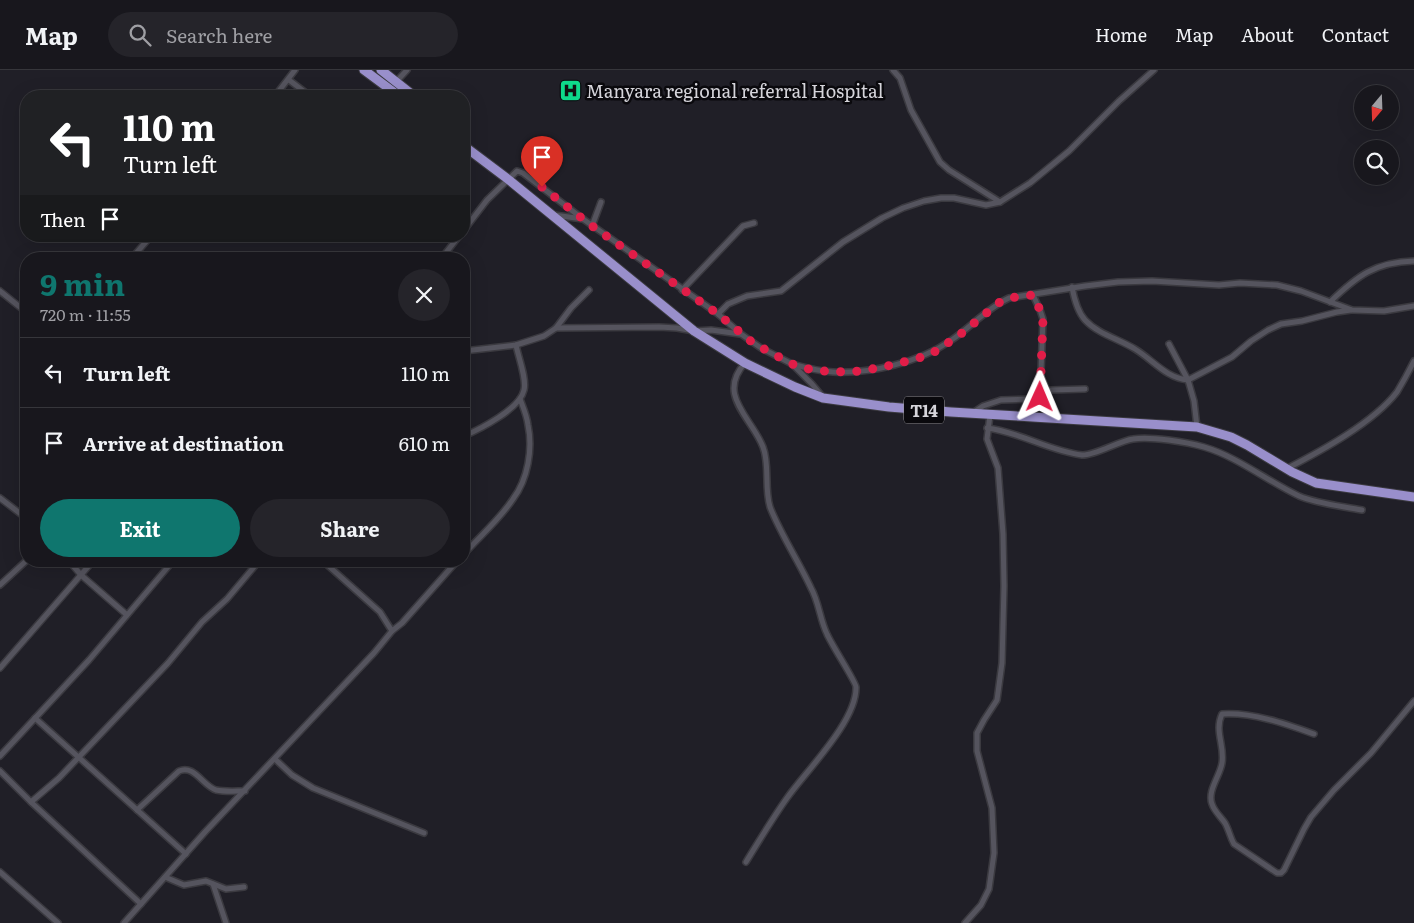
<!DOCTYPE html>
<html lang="en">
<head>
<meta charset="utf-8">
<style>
	:root { --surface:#18171d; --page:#25242a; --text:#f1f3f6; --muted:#9f9fa4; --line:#36363b; --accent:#0f766e }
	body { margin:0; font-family:Literata,serif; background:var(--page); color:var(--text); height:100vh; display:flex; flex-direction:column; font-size:19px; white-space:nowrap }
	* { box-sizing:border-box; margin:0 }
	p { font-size:16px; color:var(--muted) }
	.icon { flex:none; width:28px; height:28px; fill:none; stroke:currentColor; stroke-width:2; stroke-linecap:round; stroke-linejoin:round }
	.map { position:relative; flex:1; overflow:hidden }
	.side { position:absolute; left:20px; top:182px; width:450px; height:315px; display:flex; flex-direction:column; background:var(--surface); border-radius:20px; box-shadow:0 5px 20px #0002,0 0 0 1px var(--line) }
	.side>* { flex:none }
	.top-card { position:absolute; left:20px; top:20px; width:450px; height:152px; border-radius:20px; box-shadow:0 5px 20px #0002,0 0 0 1px var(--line); background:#202124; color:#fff; overflow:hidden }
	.needle { width:32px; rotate:199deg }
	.controls { position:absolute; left:1354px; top:15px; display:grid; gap:10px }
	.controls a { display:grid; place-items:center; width:45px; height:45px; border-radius:50%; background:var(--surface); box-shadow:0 5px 20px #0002,0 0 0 1px var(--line); font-size:25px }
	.pin { position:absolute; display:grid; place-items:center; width:42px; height:42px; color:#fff; margin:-51px -21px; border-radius:50% 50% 50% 0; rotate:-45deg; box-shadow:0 0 5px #0007 }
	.pin .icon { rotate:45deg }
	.me { position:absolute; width:55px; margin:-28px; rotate:1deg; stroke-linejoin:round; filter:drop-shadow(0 0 4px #0008) }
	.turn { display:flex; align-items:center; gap:18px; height:105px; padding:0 20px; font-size:22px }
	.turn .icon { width:65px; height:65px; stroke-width:2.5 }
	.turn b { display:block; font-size:35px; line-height:42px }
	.then { display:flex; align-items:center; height:48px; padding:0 20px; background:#0003; gap:10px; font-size:19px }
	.round { display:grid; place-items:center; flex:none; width:52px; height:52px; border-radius:26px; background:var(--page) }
	.overview { display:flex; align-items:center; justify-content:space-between; height:85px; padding:0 20px }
	h1 { font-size:30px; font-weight:700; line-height:38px; color:var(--accent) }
	.cta { display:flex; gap:10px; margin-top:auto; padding:10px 20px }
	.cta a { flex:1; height:58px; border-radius:30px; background:var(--accent); color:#fff; font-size:20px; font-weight:700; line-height:58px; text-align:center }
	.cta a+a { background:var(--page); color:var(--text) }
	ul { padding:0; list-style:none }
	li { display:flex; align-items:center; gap:15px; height:70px; padding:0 20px; border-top:1px solid var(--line) }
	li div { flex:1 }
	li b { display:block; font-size:19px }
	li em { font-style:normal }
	header { display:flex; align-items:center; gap:30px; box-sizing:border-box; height:70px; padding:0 25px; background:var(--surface); border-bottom:1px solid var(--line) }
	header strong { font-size:24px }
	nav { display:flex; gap:28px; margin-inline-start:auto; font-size:18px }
	.search { width:350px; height:45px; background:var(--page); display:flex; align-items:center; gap:12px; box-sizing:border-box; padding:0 18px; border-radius:28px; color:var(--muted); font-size:19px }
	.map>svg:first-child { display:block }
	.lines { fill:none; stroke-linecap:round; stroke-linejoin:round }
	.minor-casing { stroke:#3b3a40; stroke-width:8 }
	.trunk-casing { stroke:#3b3a40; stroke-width:11 }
	.minor { stroke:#55545e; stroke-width:5 }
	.trunk { stroke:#998fcb; stroke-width:9 }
	.route { stroke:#e11d48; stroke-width:9; stroke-dasharray:0 16.2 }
	.labels { text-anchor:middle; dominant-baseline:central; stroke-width:5; stroke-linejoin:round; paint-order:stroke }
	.shield { fill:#0a090d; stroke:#98979c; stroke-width:1 }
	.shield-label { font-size:16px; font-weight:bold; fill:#d5d4da }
	.poi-label { font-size:18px; fill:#d5d4da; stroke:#0a090d; text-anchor:start }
</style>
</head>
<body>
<header>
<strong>Map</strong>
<div class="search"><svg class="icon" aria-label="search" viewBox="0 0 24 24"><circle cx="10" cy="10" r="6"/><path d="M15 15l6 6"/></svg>Search here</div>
<nav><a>Home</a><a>Map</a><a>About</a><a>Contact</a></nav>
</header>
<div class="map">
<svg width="1414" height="853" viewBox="0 0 1414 853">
	<rect width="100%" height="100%" fill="#201f27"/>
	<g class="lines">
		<defs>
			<g id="minor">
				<polyline points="893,0 900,8 911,40 940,92 949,100 1000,132"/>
				<polyline points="289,10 310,26"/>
				<polyline points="395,13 407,0"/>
				<polyline points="275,26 295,0"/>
				<polyline points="464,145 471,150"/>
				<polyline points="554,145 583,149"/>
				<polyline points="592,156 601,132"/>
				<polyline points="464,160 487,130 517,101 523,103 583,149 718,244 741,264 761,278 792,294 812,314 822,326"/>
				<polyline points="131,189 151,166"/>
				<polyline points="441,189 459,166"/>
				<path d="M1072,217C1074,228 1077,241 1085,250C1098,264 1119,269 1135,279C1153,290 1166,308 1188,310L1232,287L1251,271L1268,260L1281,254L1302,251L1337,242L1351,240"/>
				<polyline points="682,220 743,156 754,153"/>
				<polyline points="0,221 26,242"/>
				<polyline points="1033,225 1040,240 1043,249 1040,327"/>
				<path d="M1330,232C1357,206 1375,192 1414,191"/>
				<polyline points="718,244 728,234 747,226 781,221 843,172 882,148 903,138 924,131 941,128 954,128 986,135 1000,132 1030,113 1069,81 1119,31 1154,0"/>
				<polyline points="556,258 659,257 677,258 694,261 711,260 740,264"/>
				<polyline points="1169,274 1188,310 1194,331 1197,357"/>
				<polyline points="464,281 516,275 544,266 556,258 571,238 589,220"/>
				<path d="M745,293C716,325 752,348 763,377C770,395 764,417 770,437C780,463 799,492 811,518C819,532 820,550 827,564C831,574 856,612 856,617C857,651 806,701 787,728C772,749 759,771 746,792"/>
				<path d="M792,294C806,298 819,301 833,302C870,304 920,292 950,271C970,258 987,238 1009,228L1085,216L1118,212L1152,211L1219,215L1240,213L1277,215L1301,221L1352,240L1384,241L1414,236"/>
				<polyline points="974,342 983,336 1001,330 1033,329 1040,327 1051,320 1085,319"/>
				<path d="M987,358C1020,362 1049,381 1082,385C1094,386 1119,371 1133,369C1150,366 1187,372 1204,377C1238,387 1267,411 1299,426C1318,434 1342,436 1362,440"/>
				<path d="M464,366C480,359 520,339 524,320C527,309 518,286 516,275"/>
				<path d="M1286,399C1321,381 1373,353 1397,322C1403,312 1409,301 1414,291"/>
				<polyline points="0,428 26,448"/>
				<path d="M464,484C480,466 500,449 513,429C528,409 533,379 528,355C527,346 523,337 520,329"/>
				<polyline points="69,491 81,505 127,545"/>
				<polyline points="0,515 26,491"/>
				<polyline points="392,561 402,553 457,491"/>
				<polyline points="0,598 93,491"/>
				<polyline points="35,648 186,784"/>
				<path d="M1314,664C1286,654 1253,642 1222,644C1214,661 1225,676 1222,693C1220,706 1207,721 1212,734C1214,741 1221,747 1225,753C1229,760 1230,767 1234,774L1277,803H1281L1284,800L1304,759L1311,747L1334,720L1371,683L1414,631"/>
				<polyline points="0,686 89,590 173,491"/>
				<polyline points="275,689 292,705 313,718 424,763"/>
				<polyline points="0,701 31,732 141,834"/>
				<polyline points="31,732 59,708 168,593 202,552 227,529 259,491"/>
				<path d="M137,740L179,701C194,694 203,716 216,720C225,722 236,721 245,721"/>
				<polyline points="0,802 58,853"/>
				<polyline points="165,807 184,815 206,811 226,819 244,817"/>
				<polyline points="213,814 226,853"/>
				<polyline points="124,853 205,762 374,583 392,561 380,542 323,491"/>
				<polyline points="965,853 981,835 989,819 994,783 992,738 977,681 977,663 984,650 997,630 1002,593 1004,516 1003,464 998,398 987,369 990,345"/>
			</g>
			<g id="trunk">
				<polyline points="364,0 399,26"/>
				<polyline points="381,0 414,26"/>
				<polyline points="464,76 509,110 694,261 745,293 795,317 823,328 889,337 951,342 1197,357 1231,367 1247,375 1292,402 1316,413 1414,427"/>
			</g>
		</defs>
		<!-- minor casing -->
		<use href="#minor" class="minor-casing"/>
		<!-- trunk casing -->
		<use href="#trunk" class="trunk-casing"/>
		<!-- minor -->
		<use href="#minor" class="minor"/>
		<!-- trunk -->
		<use href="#trunk" class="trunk"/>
	</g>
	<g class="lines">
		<!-- route -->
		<polyline class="route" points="542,117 592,156 718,244 753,273 792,294 812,300 835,302 862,301 892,295 926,286 938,280 962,263 1000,232 1009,228 1033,225 1040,240 1043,249 1040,327"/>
	</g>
	<!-- icons -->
	<defs>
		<symbol id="hospital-square" viewBox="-11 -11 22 22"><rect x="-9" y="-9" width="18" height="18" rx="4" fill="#0ed98a" stroke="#0a090d"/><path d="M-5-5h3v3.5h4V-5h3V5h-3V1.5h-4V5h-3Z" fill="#111"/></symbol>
	</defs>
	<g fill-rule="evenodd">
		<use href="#hospital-square" x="558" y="8" width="25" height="25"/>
	</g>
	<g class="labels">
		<!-- shield labels -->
		<rect class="shield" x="904" y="326.5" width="40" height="27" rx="4"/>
		<g class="shield-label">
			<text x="924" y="340">T14</text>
		</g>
		<!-- poi labels -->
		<g class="poi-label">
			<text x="586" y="20">Manyara regional referral Hospital</text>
		</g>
	</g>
</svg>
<div class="controls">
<a><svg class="needle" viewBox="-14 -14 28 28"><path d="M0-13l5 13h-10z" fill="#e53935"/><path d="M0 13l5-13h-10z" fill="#9f9fa4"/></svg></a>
<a><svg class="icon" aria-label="search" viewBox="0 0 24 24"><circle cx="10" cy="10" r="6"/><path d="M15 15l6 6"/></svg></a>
</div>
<div class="pin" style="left:542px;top:117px;background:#d93025"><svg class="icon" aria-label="arrive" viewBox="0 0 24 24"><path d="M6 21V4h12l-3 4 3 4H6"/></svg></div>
<svg class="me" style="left:1040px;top:327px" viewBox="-20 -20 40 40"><path d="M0-17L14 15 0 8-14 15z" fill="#e11d48" stroke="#fff" stroke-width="4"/></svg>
<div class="top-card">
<div class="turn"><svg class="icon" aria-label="left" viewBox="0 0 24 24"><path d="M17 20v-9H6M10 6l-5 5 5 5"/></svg><div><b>110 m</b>Turn left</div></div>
<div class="then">Then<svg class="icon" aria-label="arrive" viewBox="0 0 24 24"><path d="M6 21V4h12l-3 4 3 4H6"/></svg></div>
</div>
<section class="side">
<div class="overview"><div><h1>9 min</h1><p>720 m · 11:55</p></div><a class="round"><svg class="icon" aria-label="close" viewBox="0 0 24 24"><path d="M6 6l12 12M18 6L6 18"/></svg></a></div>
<ul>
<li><svg class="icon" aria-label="left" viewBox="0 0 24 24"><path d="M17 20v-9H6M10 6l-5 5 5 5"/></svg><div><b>Turn left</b></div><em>110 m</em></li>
<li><svg class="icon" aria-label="arrive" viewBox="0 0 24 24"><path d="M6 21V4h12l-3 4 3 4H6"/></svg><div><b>Arrive at destination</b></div><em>610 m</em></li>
</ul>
<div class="cta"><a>Exit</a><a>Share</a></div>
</section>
</div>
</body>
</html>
